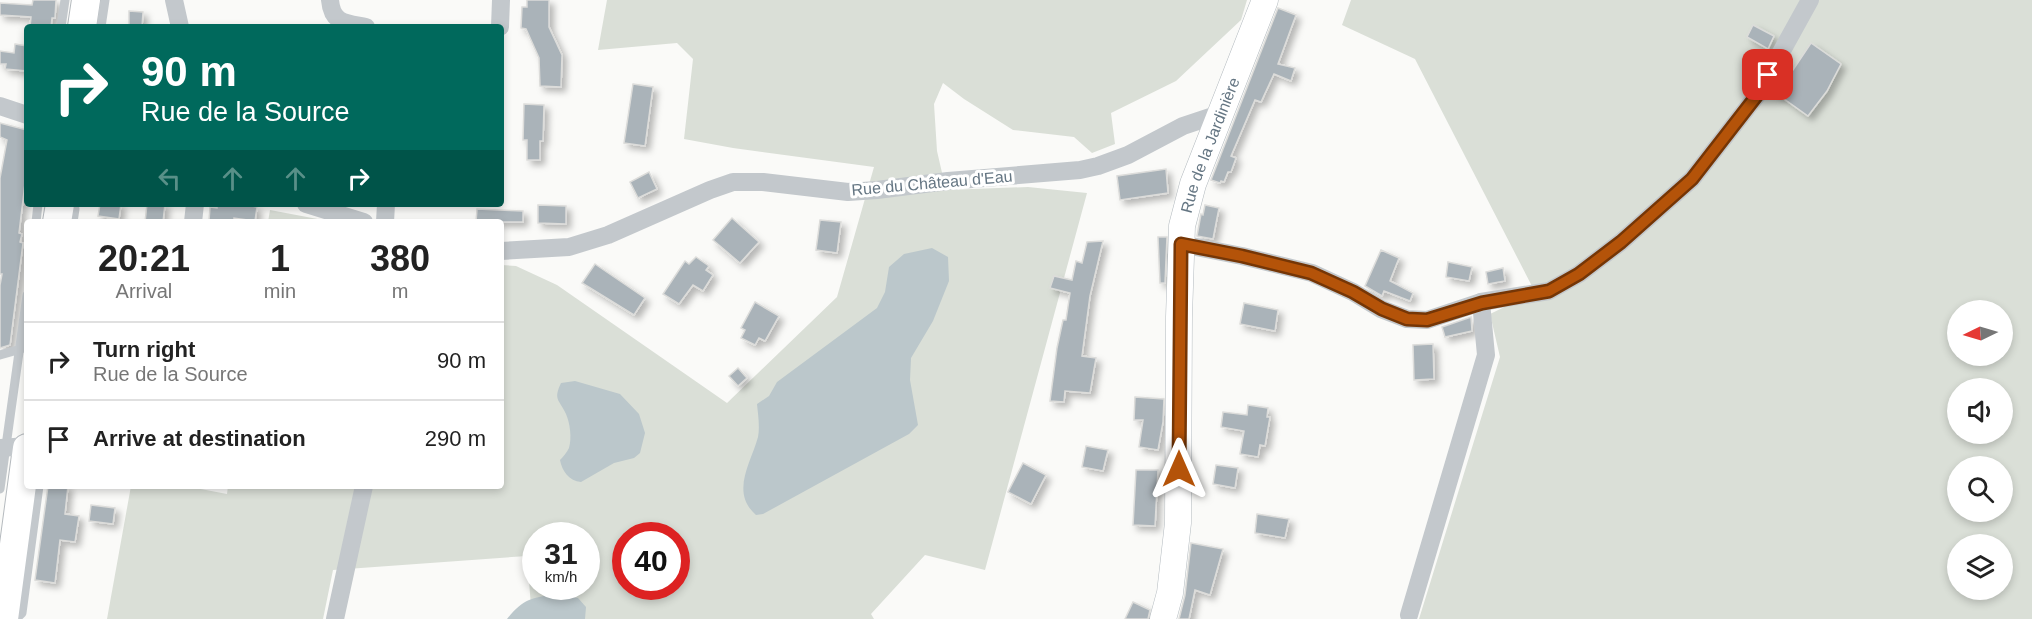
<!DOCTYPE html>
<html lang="en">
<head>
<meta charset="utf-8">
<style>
	:root { --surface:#fff; --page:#f2f2f2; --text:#222; --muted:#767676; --line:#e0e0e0 }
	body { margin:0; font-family:Helvetica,sans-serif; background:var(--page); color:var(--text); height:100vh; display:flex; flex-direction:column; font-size:22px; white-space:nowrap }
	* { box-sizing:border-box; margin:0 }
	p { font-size:20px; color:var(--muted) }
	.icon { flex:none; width:33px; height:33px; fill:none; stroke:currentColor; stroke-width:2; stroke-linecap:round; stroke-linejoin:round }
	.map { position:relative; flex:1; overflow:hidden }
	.side { position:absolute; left:24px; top:219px; width:480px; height:270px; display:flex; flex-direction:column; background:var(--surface); border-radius:6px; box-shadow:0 3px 9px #0003 }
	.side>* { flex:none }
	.hud { position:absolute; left:24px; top:24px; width:480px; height:183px; border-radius:6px; box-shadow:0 3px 9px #0003; background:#00695c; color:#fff; overflow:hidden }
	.needle { width:39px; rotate:265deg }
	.controls { position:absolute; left:1947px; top:300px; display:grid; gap:12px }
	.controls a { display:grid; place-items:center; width:66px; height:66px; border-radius:50%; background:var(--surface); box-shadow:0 3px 9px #0003; font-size:30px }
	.speed { position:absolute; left:522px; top:522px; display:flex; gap:12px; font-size:30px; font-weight:700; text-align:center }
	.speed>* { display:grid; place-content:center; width:78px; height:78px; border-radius:50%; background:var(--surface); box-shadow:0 3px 9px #0003; line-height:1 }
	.speed small { font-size:15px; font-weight:400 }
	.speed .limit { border:9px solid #d22; background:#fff; color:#111 }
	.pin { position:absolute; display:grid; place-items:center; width:51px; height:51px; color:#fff; margin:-26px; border-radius:12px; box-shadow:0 3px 9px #0006 }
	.me { position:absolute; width:66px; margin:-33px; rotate:0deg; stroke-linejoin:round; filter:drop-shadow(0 0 4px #0008) }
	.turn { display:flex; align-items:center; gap:21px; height:126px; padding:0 18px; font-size:27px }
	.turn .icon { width:78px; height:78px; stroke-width:2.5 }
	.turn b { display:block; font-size:42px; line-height:51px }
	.lanes { display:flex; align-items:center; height:57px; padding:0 18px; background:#0003; justify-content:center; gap:30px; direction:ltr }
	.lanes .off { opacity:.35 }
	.eta { display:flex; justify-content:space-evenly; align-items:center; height:102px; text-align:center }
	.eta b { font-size:36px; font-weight:700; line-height:42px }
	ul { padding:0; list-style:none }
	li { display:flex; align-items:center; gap:18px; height:78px; padding:0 18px; border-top:2px solid var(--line) }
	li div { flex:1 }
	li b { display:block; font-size:22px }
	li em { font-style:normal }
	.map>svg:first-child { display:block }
	.green { fill:#dadfd7; fill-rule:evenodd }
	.water { fill:#bbc7cb }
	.building { fill:#aab3b9; stroke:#dcdcda; stroke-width:1.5; filter:url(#shadow) }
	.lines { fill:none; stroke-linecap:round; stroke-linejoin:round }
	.secondary-casing { stroke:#b3babf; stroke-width:27 }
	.primary-casing { stroke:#b5babe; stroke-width:30 }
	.lane { stroke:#c3c8cc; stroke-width:9 }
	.street { stroke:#c3c8cc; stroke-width:18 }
	.secondary { stroke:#fff; stroke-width:26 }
	.primary { stroke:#fff; stroke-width:28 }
	.route-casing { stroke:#753606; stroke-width:15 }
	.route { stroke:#b45309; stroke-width:10 }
	.labels { text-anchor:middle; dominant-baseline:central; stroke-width:6; stroke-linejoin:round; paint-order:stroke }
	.street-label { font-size:16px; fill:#657683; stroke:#fff }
</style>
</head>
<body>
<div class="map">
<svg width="2032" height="619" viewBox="0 0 2032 619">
	<defs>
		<filter id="shadow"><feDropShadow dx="4.5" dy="4.5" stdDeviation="3" flood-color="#0004"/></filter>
	</defs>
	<rect width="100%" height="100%" fill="#fafaf8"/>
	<!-- green -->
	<g class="green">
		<path d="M607,0H1247L1241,20L1176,81L1111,113L1115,144L1092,153L1074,137L1013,130L964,99L943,83L934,104L937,151L946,190L1028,187L1087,193L985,570L925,555L871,614L874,619H532L527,556L333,570L323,619H107L131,486H185L227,494L228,486H501V265L516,266L557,285L727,403L837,297L874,167L733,148L684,139L693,59L677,43L598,50ZM536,536H586V586H536ZM626,536H676V586H626Z"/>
		<path d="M1351,0H2032V619H1419L1500,357L1490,314L1535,292L1415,59L1342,25ZM1958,310H2002V356H1958ZM1958,388H2002V434H1958ZM1958,466H2002V512H1958ZM1958,544H2002V590H1958Z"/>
		<polygon points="270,210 328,221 329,222 268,222"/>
	</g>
	<!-- water -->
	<g class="water">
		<path d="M932,248L948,257L949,281L933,321L911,358L910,380L918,425L909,434L763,514L756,515C730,492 751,463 758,437C760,427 758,414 757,404L769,396L777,382L877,308L885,292L889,267L904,254Z"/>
		<path d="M575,381L620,394L639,414L645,433L640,453L634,458L614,463L581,482C569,481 562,471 560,460C563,457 567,452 569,448C572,438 570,423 566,414C559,399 553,400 561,383Z"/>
		<path d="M556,594L578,598L586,607L585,619H507C523,599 531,598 556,594Z"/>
	</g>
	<!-- building -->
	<g class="building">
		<polygon points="33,0 56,0 55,18 52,18 51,27 30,27 31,17 0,15 0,3 32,5"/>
		<polygon points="527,0 549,0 549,27 562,55 561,87 540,86 539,58 526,29 521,28 522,7 527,7"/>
		<polygon points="1278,8 1296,15 1278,64 1295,68 1291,81 1274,74 1261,102 1255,100 1231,156 1236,158 1231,172 1228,172 1224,182 1221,181 1220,183 1211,180"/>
		<polygon points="129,11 143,12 142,27 129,27"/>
		<polygon points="1753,25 1774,36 1768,49 1747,37"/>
		<polygon points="1811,43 1841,64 1827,91 1808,116 1773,91 1787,65 1793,70"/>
		<polygon points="15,44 27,46 27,71 5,69 6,64 0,64 0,51 14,53"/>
		<polygon points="633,84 653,87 645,146 624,143"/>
		<polygon points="524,104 544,105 543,141 540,141 540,160 527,160 527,140 523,140"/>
		<polygon points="0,123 27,130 27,167 19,233 22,234 20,242 23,243 10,345 0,348 0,285 2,274 0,274 0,178 7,140 0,137"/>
		<polygon points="1166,169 1168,193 1120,200 1117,176"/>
		<polygon points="649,172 657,189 638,198 630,182"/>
		<polygon points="100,204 121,204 119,219 98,216"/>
		<polygon points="147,204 165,204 163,222 145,222"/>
		<polygon points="217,204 242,204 257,207 255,221 234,218 234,222 209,221 210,207 217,208"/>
		<polygon points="538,205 566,206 566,224 538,223"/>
		<polygon points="1205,205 1219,208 1213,239 1197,236 1201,214 1203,215"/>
		<polygon points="477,209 523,211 523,222 476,222"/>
		<polygon points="732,218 759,242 740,263 713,240"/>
		<polygon points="820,220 841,222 837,253 816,250"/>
		<polygon points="1158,237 1167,237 1165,283 1160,283"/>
		<polygon points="1103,241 1090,296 1082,356 1096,358 1090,393 1065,391 1064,402 1050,401 1057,348 1063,320 1066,320 1070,293 1050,288 1054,276 1072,280 1076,261 1082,263 1087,242"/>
		<polygon points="1381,250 1399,258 1390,281 1413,293 1410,301 1384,291 1382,296 1365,286"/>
		<polygon points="696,257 709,266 706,270 713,275 703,291 693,285 679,304 663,294 685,261 689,264"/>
		<polygon points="1448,262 1472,267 1469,281 1446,277"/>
		<polygon points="595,264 645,298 634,315 582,283"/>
		<polygon points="1503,268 1505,281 1488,284 1486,272"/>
		<polygon points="755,302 779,316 765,341 759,338 755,345 741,338 745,330 741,328"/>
		<polygon points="1244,303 1278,310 1275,331 1240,324"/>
		<polygon points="1471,317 1472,331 1445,337 1442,327"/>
		<polygon points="1433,344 1434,379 1414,380 1413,345"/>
		<polygon points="738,368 747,378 738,386 729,376"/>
		<polygon points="1135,397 1164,399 1163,422 1158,450 1139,447 1143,420 1134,420"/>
		<polygon points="1248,405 1268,408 1267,417 1270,417 1265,446 1260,445 1258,457 1240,454 1244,431 1221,427 1223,412 1247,415"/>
		<polygon points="1086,446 1108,450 1103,471 1082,467"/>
		<polygon points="1023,463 1046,475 1031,504 1008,492"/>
		<polygon points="1216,465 1238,468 1235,488 1213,484"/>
		<polygon points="1136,470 1158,470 1155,526 1133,525"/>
		<polygon points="48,486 68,486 65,514 79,516 75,542 60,540 55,583 35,580"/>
		<polygon points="91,505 115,508 113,524 89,521"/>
		<polygon points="1257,514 1289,519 1285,538 1255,533"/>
		<polygon points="1191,543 1223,549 1210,595 1195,590 1189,619 1179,619 1185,595"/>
		<polygon points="1133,602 1150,610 1148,619 1125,619"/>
	</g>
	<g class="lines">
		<defs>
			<g id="secondary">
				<path id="s1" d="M1163,619L1170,593L1178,523L1179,317L1182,226L1193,184L1265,0"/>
			</g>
			<g id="primary">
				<polyline points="82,27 86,0"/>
				<polyline points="57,222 60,204"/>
				<polyline points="4,619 27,448"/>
			</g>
		</defs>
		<!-- secondary casing -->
		<use href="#secondary" class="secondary-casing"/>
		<!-- primary casing -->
		<use href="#primary" class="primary-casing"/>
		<!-- lane -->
		<g class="lane">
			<polyline points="61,27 65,0"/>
			<polyline points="101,27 105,0"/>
			<polyline points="64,206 75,209 73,222"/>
			<polyline points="36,222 38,204"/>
			<polyline points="0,355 21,349"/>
			<polyline points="0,489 27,295"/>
			<polyline points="16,619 22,613 39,486"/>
		</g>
		<!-- street -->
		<g class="street">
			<polyline points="174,0 180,27"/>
			<path d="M330,0C332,24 346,23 366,27"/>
			<polyline points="500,27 501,0"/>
			<polyline points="0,106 27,115"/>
			<polyline points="306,204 364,222"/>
			<polyline points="193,222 195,204"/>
			<polyline points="385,222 386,204"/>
			<polyline points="1181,244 1242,256 1312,273 1353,292 1381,309 1407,319 1427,320 1481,302 1549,291 1579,274 1621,242 1692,179 1758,94 1810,0"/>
			<polyline points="501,251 569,247 608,235 710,190 733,182 763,182 848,192 877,190 948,181 1080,170 1098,166 1128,155 1183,126 1219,114"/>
			<polyline points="0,448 27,446"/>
			<polyline points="1409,615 1486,355 1481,302"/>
			<polyline points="335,619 364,486"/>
		</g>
		<!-- secondary -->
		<use href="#secondary" class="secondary"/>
		<!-- primary -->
		<use href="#primary" class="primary"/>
	</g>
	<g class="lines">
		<defs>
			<polyline id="route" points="1179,469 1181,244 1242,256 1311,273 1353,292 1382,309 1407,319 1427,320 1482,303 1549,291 1579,274 1621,242 1692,179 1758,94 1768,75"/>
		</defs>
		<!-- route casing -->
		<use href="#route" class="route-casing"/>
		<!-- route -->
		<use href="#route" class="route"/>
	</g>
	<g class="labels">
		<!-- street labels -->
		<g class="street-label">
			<text stroke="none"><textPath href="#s1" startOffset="480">Rue de la Jardinière</textPath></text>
			<text transform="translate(932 183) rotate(-5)">Rue du Château d'Eau</text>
		</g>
	</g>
</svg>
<div class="controls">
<a><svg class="needle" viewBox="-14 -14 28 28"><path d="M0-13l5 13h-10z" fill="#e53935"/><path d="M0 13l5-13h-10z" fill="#767676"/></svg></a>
<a><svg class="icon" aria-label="sound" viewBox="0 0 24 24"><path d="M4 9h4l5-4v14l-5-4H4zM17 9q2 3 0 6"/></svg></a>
<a><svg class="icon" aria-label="search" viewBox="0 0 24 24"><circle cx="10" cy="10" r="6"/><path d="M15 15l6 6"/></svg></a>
<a><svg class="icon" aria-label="layers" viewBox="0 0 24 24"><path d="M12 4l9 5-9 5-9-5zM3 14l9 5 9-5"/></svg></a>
</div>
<div class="speed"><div>31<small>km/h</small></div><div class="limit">40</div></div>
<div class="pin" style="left:1768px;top:75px;background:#d93025"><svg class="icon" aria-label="arrive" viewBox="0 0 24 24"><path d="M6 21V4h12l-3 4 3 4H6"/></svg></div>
<svg class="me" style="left:1179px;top:469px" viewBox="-20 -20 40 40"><path d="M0-17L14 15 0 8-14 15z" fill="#b45309" stroke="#fff" stroke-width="4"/></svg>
<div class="hud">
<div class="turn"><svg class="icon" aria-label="right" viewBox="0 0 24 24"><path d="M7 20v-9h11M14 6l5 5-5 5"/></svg><div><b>90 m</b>Rue de la Source</div></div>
<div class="lanes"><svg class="icon off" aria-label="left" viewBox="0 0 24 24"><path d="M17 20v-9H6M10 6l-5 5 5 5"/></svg><svg class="icon off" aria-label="ahead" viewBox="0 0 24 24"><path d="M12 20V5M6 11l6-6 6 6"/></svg><svg class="icon off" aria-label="ahead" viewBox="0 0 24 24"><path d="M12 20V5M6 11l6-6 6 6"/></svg><svg class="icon" aria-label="right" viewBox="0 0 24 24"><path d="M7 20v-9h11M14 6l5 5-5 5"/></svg></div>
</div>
<section class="side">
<div class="eta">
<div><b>20:21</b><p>Arrival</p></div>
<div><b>1</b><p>min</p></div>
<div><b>380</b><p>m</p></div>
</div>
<ul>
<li><svg class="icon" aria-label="right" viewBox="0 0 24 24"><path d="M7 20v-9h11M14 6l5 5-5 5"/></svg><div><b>Turn right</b><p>Rue de la Source</p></div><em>90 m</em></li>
<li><svg class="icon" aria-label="arrive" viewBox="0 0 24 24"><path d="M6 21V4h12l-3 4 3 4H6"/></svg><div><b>Arrive at destination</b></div><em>290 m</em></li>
</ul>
</section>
</div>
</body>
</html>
